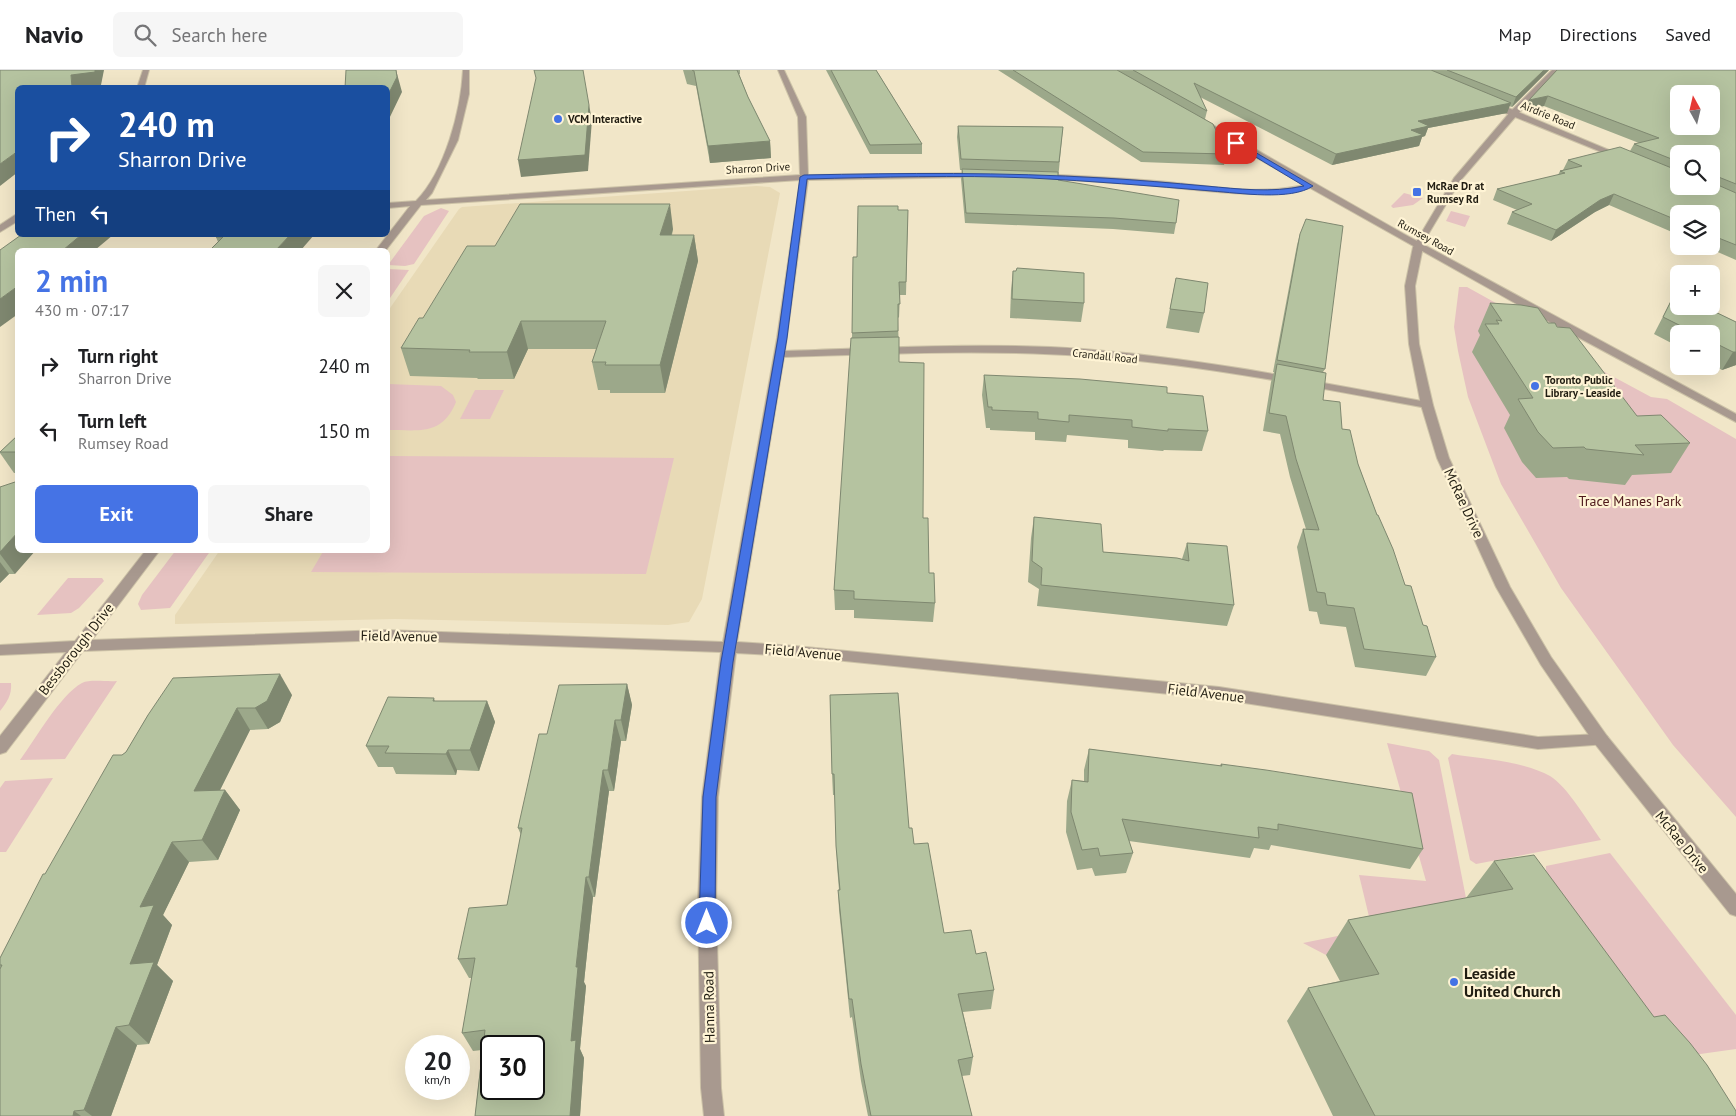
<!DOCTYPE html>
<html lang="en">
<head>
<meta charset="utf-8">
<style>
	:root { --surface:#fff; --page:#f6f6f6; --text:#202124; --muted:#757577; --line:#e0e0e0; --accent:#4573e5 }
	body { margin:0; font-family:"PT Sans",sans-serif; background:var(--page); color:var(--text); height:100vh; display:flex; flex-direction:column; font-size:19px; white-space:nowrap }
	* { box-sizing:border-box; margin:0 }
	p { font-size:16px; color:var(--muted) }
	.icon { flex:none; width:28px; height:28px; fill:none; stroke:currentColor; stroke-width:2; stroke-linecap:round; stroke-linejoin:round }
	.map { position:relative; flex:1; overflow:hidden }
	.sheet { position:absolute; left:15px; top:178px; width:375px; height:305px; display:flex; flex-direction:column; background:var(--surface); border-radius:8px; box-shadow:0 5px 20px #0002 }
	.sheet>* { flex:none }
	.banner { position:absolute; left:15px; top:15px; width:375px; height:152px; border-radius:8px; box-shadow:0 5px 20px #0002; background:#1a4fa0; color:#fff; overflow:hidden }
	.needle { width:32px; rotate:352deg }
	.buttons { position:absolute; left:1670px; top:15px; display:grid; gap:10px }
	.buttons a { display:grid; place-items:center; width:50px; height:50px; border-radius:8px; background:var(--surface); box-shadow:0 5px 20px #0002; font-size:25px }
	.speed { position:absolute; left:405px; top:965px; display:flex; gap:10px; font-size:25px; font-weight:700; text-align:center }
	.speed>* { display:grid; place-content:center; width:65px; height:65px; border-radius:50%; background:var(--surface); box-shadow:0 5px 20px #0002; line-height:1 }
	.speed small { font-size:12px; font-weight:400 }
	.speed .limit { border:2px solid #111; border-radius:8px; background:#fff; color:#111 }
	.pin { position:absolute; display:grid; place-items:center; width:42px; height:42px; color:#fff; margin:-21px; border-radius:10px; box-shadow:0 2px 8px #0006 }
	.me { position:absolute; width:55px; margin:-28px; rotate:0deg; stroke-linejoin:round; filter:drop-shadow(0 0 4px #0008) }
	.turn { display:flex; align-items:center; gap:18px; height:105px; padding:0 20px; font-size:22px }
	.turn .icon { width:65px; height:65px; stroke-width:2.5 }
	.turn b { display:block; font-size:35px; line-height:42px }
	.then { display:flex; align-items:center; height:48px; padding:0 20px; background:#0003; gap:10px; font-size:19px }
	.round { display:grid; place-items:center; flex:none; width:52px; height:52px; border-radius:8px; background:var(--page) }
	.headline { display:flex; align-items:center; justify-content:space-between; height:85px; padding:0 20px }
	h1 { font-size:30px; font-weight:700; line-height:38px; color:var(--accent) }
	.action { display:flex; gap:10px; margin-top:auto; padding:10px 20px }
	.action a { flex:1; height:58px; border-radius:8px; background:var(--accent); color:#fff; font-size:20px; font-weight:700; line-height:58px; text-align:center }
	.action a+a { background:var(--page); color:var(--text) }
	ul { padding:0; list-style:none }
	li { display:flex; align-items:center; gap:15px; height:65px; padding:0 20px }
	li div { flex:1 }
	li b { display:block; font-size:19px }
	li em { font-style:normal }
	header { display:flex; align-items:center; gap:30px; box-sizing:border-box; height:70px; padding:0 25px; background:var(--surface); border-bottom:1px solid var(--line) }
	header strong { font-size:24px }
	nav { display:flex; gap:28px; margin-inline-start:auto; font-size:18px }
	.search { width:350px; height:45px; background:var(--page); display:flex; align-items:center; gap:12px; box-sizing:border-box; padding:0 18px; border-radius:8px; color:var(--muted); font-size:19px }
	.map>svg:first-child { display:block }
	.built { fill:#e8dab6 }
	.green { fill:#e6c2c1 }
	.lines { fill:none; stroke-linecap:round; stroke-linejoin:round }
	.minor-casing { stroke:#ccc2a7; stroke-width:2 }
	.tertiary-casing { stroke:#ccc2a7; stroke-width:2 }
	.minor { fill:#a8998f; fill-rule:evenodd }
	.tertiary { fill:#a8998f; fill-rule:evenodd }
	.wall { fill:#9ca88a; fill-rule:evenodd }
	.shaded-wall { fill:#7f8870 }
	.building { fill:#b5c3a0; stroke:#7f8870; fill-rule:evenodd }
	.route { fill:#4573e5; stroke:#2d4b95 }
	.poi-dot { fill:#4573e5; stroke:#fff4d5; stroke-width:2 }
	.labels { text-anchor:middle; dominant-baseline:central; stroke-width:4.5; stroke-linejoin:round; paint-order:stroke }
	.far-street-label { font-size:11px; fill:#211d12; stroke:#fff4d5 }
	.far-poi-label { font-size:11px; font-weight:bold; fill:#211d12; stroke:#fff4d5; text-anchor:start }
	.park-label { font-size:14px; fill:#4e191b; stroke:#fff4d5 }
	.street-label { font-size:14px; fill:#211d12; stroke:#fff4d5 }
	.near-poi-label { font-size:16px; font-weight:bold; fill:#211d12; stroke:#fff4d5; text-anchor:start }
</style>
</head>
<body>
<header>
<strong>Navio</strong>
<div class="search"><svg class="icon" aria-label="search" viewBox="0 0 24 24"><circle cx="10" cy="10" r="6"/><path d="M15 15l6 6"/></svg>Search here</div>
<nav><a>Map</a><a>Directions</a><a>Saved</a></nav>
</header>
<div class="map">
<svg width="1736" height="1046" viewBox="0 0 1736 1046">
	<rect width="100%" height="100%" fill="#f1e6c8"/>
	<!-- built -->
	<polygon class="built" points="756,116 770,117 780,123 702,529 689,552 668,555 395,549 175,554 175,545 220,480 388,480 388,241 459,139 462,137"/>
	<!-- green -->
	<g class="green">
		<polygon points="1404,123 1423,128 1413,135 1393,138 1391,136"/>
		<polygon points="441,138 449,141 414,194 405,196 388,195 424,146"/>
		<polygon points="1451,141 1470,146 1465,157 1446,151"/>
		<polygon points="388,199 409,200 388,231"/>
		<polygon points="1459,217 1467,217 1584,282 1599,299 1651,327 1667,329 1736,369 1736,747 1673,675 1561,518 1501,414 1468,327 1458,281 1454,257"/>
		<path d="M388,314L441,316L453,325L456,332C442,366 419,360 388,360Z"/>
		<polygon points="475,320 504,320 490,349 460,349"/>
		<polygon points="388,386 674,388 646,504 311,502 324,480 388,480"/>
		<polygon points="176,480 211,480 170,538 141,540 138,534 142,525"/>
		<polygon points="68,508 102,508 104,511 79,538 71,543 37,545"/>
		<path d="M117,611L65,689L20,690C35,670 60,625 82,613C90,609 107,612 117,611Z"/>
		<path d="M0,613H11C12,625 7,632 0,641Z"/>
		<polygon points="1387,673 1429,681 1439,690 1466,828 1326,885 1303,873 1372,859 1359,805 1426,811"/>
		<path d="M1452,684C1481,689 1524,691 1550,706C1567,716 1589,753 1601,770L1476,794L1470,790L1448,688Z"/>
		<polygon points="53,708 6,782 0,782 0,718 5,711"/>
		<polygon points="1610,783 1736,945 1736,979 1686,986 1676,978 1546,806 1546,796"/>
	</g>
	<g class="lines">
		<defs>
			<g id="minor">
				<polygon points="143,0 149,0 144,18 137,18"/>
				<path d="M463,0H469V24L458,70L432,123L426,130L800,105L798,47L778,0H784L806,47L808,105L983,103V107H980L808,110L785,281C884,278 984,272 1083,279C1199,288 1313,311 1427,332L1433,335L1427,338C1313,317 1199,294 1083,286C983,279 884,284 784,287L737,572L795,576L1219,617L1538,667L1601,664L1607,666L1609,670L1607,674L1538,679L1219,629L795,586L736,583L718,727L716,834L721,1018L724,1046H704L701,1018L698,834L702,727L721,582L385,570L83,581L6,682L0,684V666L66,582L0,585V575L75,571L146,480H160L92,570L385,560L723,572L777,268L800,110L421,135L386,180H376L410,136L388,138V133L416,131C445,102 461,40 463,0Z"/>
				<polygon points="1488,32 1494,32 1628,88 1621,90 1488,36"/>
				<path d="M1198,50H1204L1404,164L1736,344V352L1531,242L1310,118C1261,129 1215,122 1165,117C1123,113 1081,111 1039,108L1035,106L1039,104C1082,106 1125,108 1168,112C1214,117 1259,125 1304,115L1198,54Z"/>
				<polygon points="15,145 18,145 18,151 0,162 0,155"/>
			</g>
			<polygon id="tertiary" points="1552,0 1559,0 1517,45 1460,111 1429,163 1423,177 1415,216 1419,274 1433,335 1449,388 1510,517 1551,587 1607,666 1736,824 1736,846 1730,844 1595,674 1541,595 1496,517 1470,460 1437,388 1421,335 1409,274 1405,216 1413,177 1454,108 1511,41"/>
		</defs>
		<!-- minor casing -->
		<use href="#minor" class="minor-casing"/>
		<!-- tertiary casing -->
		<use href="#tertiary" class="tertiary-casing"/>
		<!-- minor -->
		<use href="#minor" class="minor"/>
		<!-- tertiary -->
		<use href="#tertiary" class="tertiary"/>
	</g>
	<!-- wall -->
	<g class="wall">
		<polygon points="683,0 740,0 740,4 739,4 748,27 770,71 771,88 710,93 696,16 687,14"/>
		<polygon points="826,0 876,0 922,74 922,84 870,84"/>
		<polygon points="998,0 1549,0 1512,37 1509,36 1507,43 1428,58 1425,66 1422,67 1419,76 1332,95 1200,27 1207,41 1205,49 1227,84 1224,95 1141,92"/>
		<path d="M1557,0H1736V190L1704,176H1711V144H1679V165L1609,135L1595,142L1551,171L1507,154L1512,142L1517,140L1493,130L1497,119L1558,105L1560,101L1563,100L1568,90L1630,81L1634,74L1639,73L1544,36L1524,40ZM1679,84H1711V116H1679Z"/>
		<polygon points="958,56 1063,57 1058,110 1176,153 1174,164 1113,159 965,153 961,109 962,100 960,100 957,67"/>
		<polygon points="898,140 908,140 906,225 900,225 899,248 898,247 899,292 923,448 929,503 935,533 933,552 854,548 854,540 835,540 834,520 852,268 853,187 857,187"/>
		<polygon points="673,159 672,165 694,165 698,191 665,323 610,323 610,320 598,320 592,292 596,279 528,279 514,309 478,309 477,308 410,306 401,278 423,248 495,176"/>
		<polygon points="1300,164 1325,299 1323,302 1323,330 1342,359 1358,394 1377,445 1405,515 1423,555 1436,587 1426,606 1355,597 1346,557 1320,554 1317,542 1309,541 1297,477 1303,459 1306,459 1290,407 1280,364 1263,361 1271,312 1274,302 1273,302 1297,175"/>
		<polygon points="219,165 301,180 218,172 216,167"/>
		<polygon points="1013,201 1084,233 1081,252 1010,248 1011,220"/>
		<polygon points="1176,208 1204,243 1199,263 1166,258"/>
		<polygon points="1675,223 1736,252 1736,295 1722,300 1711,294 1711,264 1679,264 1679,277 1654,264"/>
		<polygon points="1490,233 1557,257 1637,346 1690,373 1671,403 1632,405 1625,415 1569,409 1567,407 1536,408 1522,392 1504,358 1510,345 1472,282 1480,265 1478,261"/>
		<polygon points="984,305 1167,323 1208,361 1202,381 1164,380 1163,381 1128,378 1128,370 1067,365 1066,372 1035,370 1035,362 990,360 990,358 986,358 982,325"/>
		<polygon points="18,365 18,403 14,403 0,383 0,382"/>
		<polygon points="0,417 15,504 9,504 0,513"/>
		<polygon points="1034,447 1103,482 1182,489 1187,473 1234,535 1227,556 1037,536 1039,519 1028,512 1031,468"/>
		<polygon points="627,614 632,635 626,671 621,671 614,721 609,721 595,827 593,827 584,912 586,916 580,979 584,988 580,1046 475,1046 482,980 473,981 462,963 472,908 469,908 458,889 507,835 521,765 518,758 547,664"/>
		<polygon points="292,625 280,652 268,659 250,660 220,720 225,720 240,740 218,790 189,792 163,845 172,855 157,895 173,911 149,974 137,975 111,1046 0,1046 0,888 45,804 122,685 126,682 148,645"/>
		<polygon points="830,625 909,758 944,863 976,884 994,920 991,939 963,942 973,987 970,1005 962,1006 972,1046 868,1046 861,1011 852,947 850,948 839,840 838,820 839,820 837,796 835,725 833,725 832,704"/>
		<polygon points="434,628 435,631 487,631 495,652 479,701 457,700 456,705 396,704 393,697 378,697 366,676"/>
		<polygon points="1089,679 1220,696 1221,694 1423,779 1410,799 1271,775 1269,780 1254,778 1250,788 1129,771 1133,783 1126,803 1095,806 1092,798 1077,800 1066,762 1067,731 1072,710 1084,711 1084,700"/>
		<polygon points="1494,791 1654,947 1736,1046 1333,1046 1287,951 1308,918 1340,911 1326,885 1348,850 1466,828"/>
	</g>
	<!-- shaded-wall -->
	<g class="shaded-wall">
		<polygon points="95,0 104,0 101,15 82,18 72,18 71,5"/>
		<polygon points="396,0 398,0 396,0 402,22 388,51 388,25"/>
		<polygon points="1544,0 1549,0 1512,37 1516,27"/>
		<polygon points="1548,26 1544,36 1524,40 1529,30"/>
		<polygon points="1511,33 1507,43 1428,58 1425,66 1422,67 1419,76 1332,95 1336,84 1411,60 1418,51"/>
		<polygon points="589,35 592,50 588,101 521,107 518,90"/>
		<polygon points="770,71 771,88 710,93 708,76"/>
		<polygon points="18,81 18,102 0,116 0,94"/>
		<polygon points="1614,124 1609,135 1595,142 1551,171 1556,160 1600,130"/>
		<polygon points="670,134 673,159 664,191 660,165"/>
		<polygon points="81,165 113,165 95,180 63,180"/>
		<polygon points="290,165 314,165 301,180 276,180"/>
		<polygon points="694,165 698,191 665,323 660,295"/>
		<polygon points="18,216 18,244 0,257 0,229"/>
		<polygon points="521,251 528,279 514,309 507,282"/>
		<polygon points="1733,282 1736,282 1736,295 1722,300"/>
		<polygon points="18,462 18,480 36,480 15,504 0,484 0,482"/>
		<polygon points="0,492 9,504 0,513"/>
		<polygon points="280,604 292,625 280,652 268,659 255,638"/>
		<polygon points="627,614 632,635 626,671 621,650"/>
		<polygon points="487,631 495,652 479,701 470,680"/>
		<polygon points="237,638 250,660 209,742 194,721"/>
		<polygon points="615,650 621,671 614,721 608,700"/>
		<polygon points="448,680 457,700 456,705 446,684"/>
		<polygon points="603,700 609,721 595,827 589,807"/>
		<polygon points="225,720 240,740 218,790 202,770"/>
		<polygon points="172,772 189,792 163,845 172,855 157,895 173,911 149,974 129,955 130,894 140,837"/>
		<polygon points="586,807 593,827 584,912 586,916 580,979 584,988 580,1046 570,1046 571,971 576,897"/>
		<polygon points="116,957 137,975 111,1046 92,1046 84,1040"/>
		<polygon points="74,1041 81,1046 73,1046"/>
	</g>
	<!-- building -->
	<g class="building">
		<polygon points="0,0 95,0 95,2 71,5 72,18 18,18 18,81 0,94"/>
		<polygon points="346,0 396,0 397,7 388,25 388,18 345,18"/>
		<polygon points="534,0 583,0 589,35 585,85 518,90 536,8"/>
		<polygon points="692,0 737,0 748,27 770,71 708,76 694,1"/>
		<polygon points="831,0 876,0 922,74 870,75"/>
		<polygon points="1013,0 1117,0 1213,54 1227,84 1143,82"/>
		<polygon points="1133,0 1431,0 1511,33 1418,51 1429,56 1411,60 1423,65 1336,84 1194,13 1207,41"/>
		<polygon points="1447,0 1544,0 1516,27"/>
		<path d="M1557,0H1736V114L1711,104V84H1679V92L1634,74L1659,68L1548,26L1529,30ZM1679,24H1711V56H1679Z"/>
		<polygon points="958,56 1063,57 1059,92 961,89"/>
		<polygon points="1620,77 1679,101 1679,116 1711,116 1711,112 1736,123 1736,175 1711,165 1711,144 1679,144 1679,151 1614,124 1600,130 1556,160 1512,142 1532,134 1497,119 1565,103 1560,101 1582,96 1568,90"/>
		<polygon points="962,99 1058,102 1058,110 1179,130 1176,153 1114,148 966,143"/>
		<polygon points="520,134 670,134 660,165 694,165 660,295 605,295 606,292 592,292 606,251 521,251 507,282 469,282 470,280 401,278 419,248 423,248 467,176 495,176"/>
		<polygon points="858,136 898,136 898,140 908,140 906,212 899,212 900,234 898,234 898,261 852,263 853,187 857,187"/>
		<polygon points="1306,149 1343,156 1325,299 1277,290 1300,164"/>
		<polygon points="21,165 81,165 63,180 18,180 18,216 0,229 0,180"/>
		<polygon points="219,165 290,165 276,180 210,180 223,167 216,167"/>
		<polygon points="1017,198 1084,203 1084,233 1012,229 1013,201 1016,201"/>
		<polygon points="1176,208 1208,213 1204,243 1170,239"/>
		<polygon points="1675,223 1679,225 1679,236 1703,236 1736,252 1736,282 1733,282 1711,271 1711,264 1697,264 1663,247"/>
		<polygon points="1490,233 1521,235 1538,238 1548,253 1555,253 1557,257 1570,258 1637,346 1661,345 1690,373 1635,375 1644,385 1586,379 1584,377 1553,378 1538,362 1518,329 1533,328 1485,254 1499,254 1496,250 1502,251"/>
		<polygon points="899,267 899,292 924,293 923,448 928,448 929,503 934,503 935,533 854,529 854,521 834,520 851,268"/>
		<polygon points="1277,294 1326,303 1323,330 1340,332 1342,359 1350,360 1358,394 1377,445 1378,445 1393,479 1405,515 1411,516 1423,555 1427,556 1436,587 1364,579 1354,538 1327,535 1325,523 1317,522 1303,459 1319,460 1296,389 1286,346 1269,343"/>
		<polygon points="984,305 1080,309 1167,317 1167,323 1203,326 1208,361 1168,359 1168,361 1132,357 1132,350 1069,345 1069,352 1038,349 1038,342 992,340 992,337 988,337"/>
		<polygon points="18,365 18,382 0,382"/>
		<polygon points="18,411 18,462 0,482 0,417"/>
		<polygon points="1034,447 1101,454 1103,482 1177,488 1189,491 1187,473 1227,476 1234,535 1041,515 1042,498 1032,491"/>
		<polygon points="280,604 267,631 255,638 237,638 194,721 225,720 202,770 172,772 140,837 154,835 130,894 154,892 129,955 116,957 84,1040 74,1041 73,1046 0,1046 0,899 2,895 0,895 0,888 43,804 45,804 113,685 122,685 126,682 148,645 173,608"/>
		<path d="M627,614L621,650H615L608,700H603L589,807H586L576,897H578L571,971L576,970L570,1046H475L485,960L462,963L475,888L458,889L469,838L507,835L522,758H518L539,664H547L559,615ZM491,976H534V1019H491Z"/>
		<polygon points="898,623 909,758 912,758 914,774 928,773 944,863 971,860 976,884 986,882 994,920 958,924 973,987 958,990 972,1046 871,1046 861,994 852,929 849,929 838,820 840,820 836,776 834,704 832,704 830,625"/>
		<polygon points="388,627 434,628 433,631 487,631 470,680 448,680 446,684 385,683 389,676 366,676"/>
		<polygon points="1089,679 1222,696 1221,694 1266,700 1412,723 1423,779 1278,754 1278,760 1258,757 1259,768 1122,749 1133,783 1100,786 1098,778 1082,780 1071,742 1072,710 1088,712"/>
		<polygon points="1534,785 1654,947 1665,945 1690,973 1707,995 1736,1041 1736,1046 1375,1046 1308,918 1379,904 1348,850 1513,819 1494,791"/>
	</g>
	<!-- route -->
	<path class="route" d="M1236,71L1313,116C1291,131 1239,123 1212,121C1152,116 1091,111 1031,108C956,105 881,107 807,109L787,268L733,592L716,727L715,853L712,858L707,860L702,858L699,853L703,727L721,592L778,268L800,107L804,105C904,103 1003,102 1103,108C1138,110 1172,113 1206,116C1239,119 1271,123 1304,116L1234,74L1233,73Z"/>
	<!-- markers -->
	<g class="poi-dot">
		<circle cx="558" cy="49" r="5"/>
		<rect x="1412" y="117" width="10" height="10" rx="2.5"/>
		<circle cx="1535" cy="316" r="5"/>
		<circle cx="1454" cy="912" r="5"/>
	</g>
	<g class="labels">
		<!-- far-street labels -->
		<g class="far-street-label">
			<text transform="translate(1548 45) rotate(22)">Airdrie Road</text>
			<text transform="translate(758 98) rotate(-3)">Sharron Drive</text>
			<text transform="translate(1426 167) rotate(29)">Rumsey Road</text>
			<text transform="translate(1105 286) rotate(6)">Crandall Road</text>
		</g>
		<!-- far-poi labels -->
		<g class="far-poi-label">
			<text x="568" y="49">VCM Interactive</text>
			<text x="1427" y="116">McRae Dr at<tspan x="1427" dy="13">Rumsey Rd</tspan></text>
			<text x="1545" y="310">Toronto Public<tspan x="1545" dy="13">Library - Leaside</tspan></text>
		</g>
		<!-- park labels -->
		<g class="park-label">
			<text x="1630" y="431">Trace Manes Park</text>
		</g>
		<!-- street labels -->
		<g class="street-label">
			<text transform="translate(1464 433) rotate(65)">McRae Drive</text>
			<text transform="translate(399 566) rotate(1)">Field Avenue</text>
			<text transform="translate(76 579) rotate(-52)">Bessborough Drive</text>
			<text transform="translate(803 582) rotate(5)">Field Avenue</text>
			<text transform="translate(1206 623) rotate(7)">Field Avenue</text>
			<text transform="translate(1682 772) rotate(51)">McRae Drive</text>
			<text transform="translate(709 937) rotate(-91)">Hanna Road</text>
		</g>
		<!-- near-poi labels -->
		<g class="near-poi-label">
			<text x="1464" y="903">Leaside<tspan x="1464" dy="18">United Church</tspan></text>
		</g>
	</g>
</svg>
<div class="buttons">
<a><svg class="needle" viewBox="-14 -14 28 28"><path d="M0-13l5 13h-10z" fill="#e53935"/><path d="M0 13l5-13h-10z" fill="#757577"/></svg></a>
<a><svg class="icon" aria-label="search" viewBox="0 0 24 24"><circle cx="10" cy="10" r="6"/><path d="M15 15l6 6"/></svg></a>
<a><svg class="icon" aria-label="layers" viewBox="0 0 24 24"><path d="M12 4l9 5-9 5-9-5zM3 14l9 5 9-5"/></svg></a>
<a>+</a>
<a>−</a>
</div>
<div class="speed"><div>20<small>km/h</small></div><div class="limit">30</div></div>
<div class="pin" style="left:1236px;top:73px;background:#d93025"><svg class="icon" aria-label="arrive" viewBox="0 0 24 24"><path d="M6 21V4h12l-3 4 3 4H6"/></svg></div>
<svg class="me" style="left:707px;top:853px" viewBox="-20 -20 40 40"><circle r="17" fill="#4573e5" stroke="#fff" stroke-width="3"/><path d="M0-11L8 9 0 5-8 9z" fill="#fff"/></svg>
<div class="banner">
<div class="turn"><svg class="icon" aria-label="right" viewBox="0 0 24 24"><path d="M7 20v-9h11M14 6l5 5-5 5"/></svg><div><b>240 m</b>Sharron Drive</div></div>
<div class="then">Then<svg class="icon" aria-label="left" viewBox="0 0 24 24"><path d="M17 20v-9H6M10 6l-5 5 5 5"/></svg></div>
</div>
<section class="sheet">
<div class="headline"><div><h1>2 min</h1><p>430 m · 07:17</p></div><a class="round"><svg class="icon" aria-label="close" viewBox="0 0 24 24"><path d="M6 6l12 12M18 6L6 18"/></svg></a></div>
<ul>
<li><svg class="icon" aria-label="right" viewBox="0 0 24 24"><path d="M7 20v-9h11M14 6l5 5-5 5"/></svg><div><b>Turn right</b><p>Sharron Drive</p></div><em>240 m</em></li>
<li><svg class="icon" aria-label="left" viewBox="0 0 24 24"><path d="M17 20v-9H6M10 6l-5 5 5 5"/></svg><div><b>Turn left</b><p>Rumsey Road</p></div><em>150 m</em></li>
</ul>
<div class="action"><a>Exit</a><a>Share</a></div>
</section>
</div>
</body>
</html>
